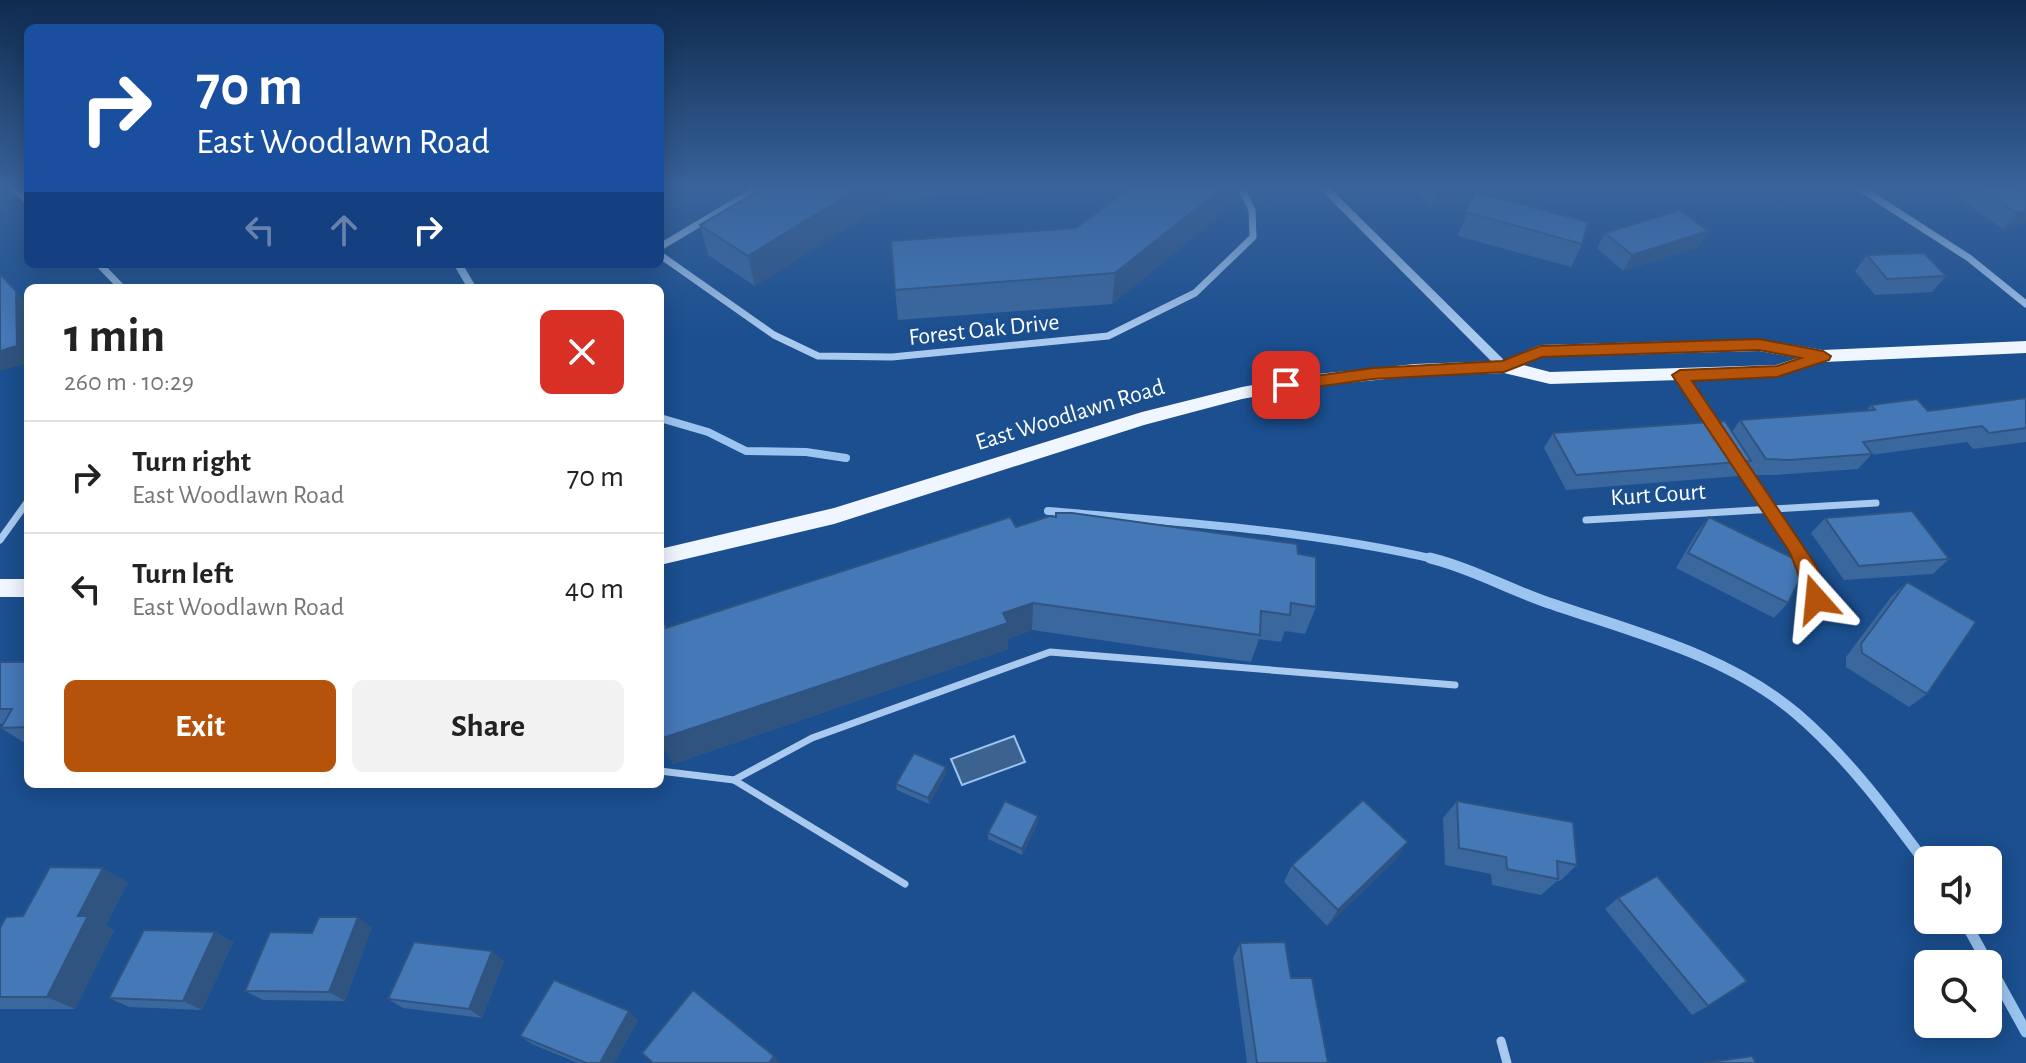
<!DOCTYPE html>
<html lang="en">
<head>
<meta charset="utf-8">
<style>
	:root { --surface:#fff; --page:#f2f2f2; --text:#222; --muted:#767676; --line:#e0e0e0; --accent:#b45309 }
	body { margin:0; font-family:"Alegreya Sans",sans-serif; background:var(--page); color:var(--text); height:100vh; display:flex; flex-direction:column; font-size:30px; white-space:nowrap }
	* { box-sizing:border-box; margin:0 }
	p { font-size:26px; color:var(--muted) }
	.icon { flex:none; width:44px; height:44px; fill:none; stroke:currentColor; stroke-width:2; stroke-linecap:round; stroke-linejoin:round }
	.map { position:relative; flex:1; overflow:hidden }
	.side { position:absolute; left:24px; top:284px; width:640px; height:504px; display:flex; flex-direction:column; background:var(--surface); border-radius:12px; box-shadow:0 4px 20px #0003 }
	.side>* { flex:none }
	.guide { position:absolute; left:24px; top:24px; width:640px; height:244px; border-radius:12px; box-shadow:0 4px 20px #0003; background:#1a4fa0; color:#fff; overflow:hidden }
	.buttons { position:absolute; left:1914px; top:846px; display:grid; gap:16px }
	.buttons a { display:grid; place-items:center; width:88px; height:88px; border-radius:12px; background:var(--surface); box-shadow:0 4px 20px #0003; font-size:40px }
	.pin { position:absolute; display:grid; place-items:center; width:68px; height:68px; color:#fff; margin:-34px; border-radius:16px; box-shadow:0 4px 12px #0006 }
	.me { position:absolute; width:88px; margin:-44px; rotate:342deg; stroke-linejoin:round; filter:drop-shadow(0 0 6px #0008) }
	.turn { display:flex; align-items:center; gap:28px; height:168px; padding:0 40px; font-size:36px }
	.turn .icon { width:104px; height:104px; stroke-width:2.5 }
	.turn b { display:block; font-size:56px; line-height:68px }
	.lanes { display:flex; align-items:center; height:76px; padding:0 40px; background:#0003; justify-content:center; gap:40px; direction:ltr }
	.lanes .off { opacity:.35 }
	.round { display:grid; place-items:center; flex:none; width:84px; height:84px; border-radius:12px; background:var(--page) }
	.headline { display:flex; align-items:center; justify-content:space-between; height:136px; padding:0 40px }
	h1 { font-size:48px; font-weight:600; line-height:60px }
	.primary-button { display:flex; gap:16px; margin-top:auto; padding:16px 40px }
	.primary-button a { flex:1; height:92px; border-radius:12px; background:var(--accent); color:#fff; font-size:32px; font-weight:600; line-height:92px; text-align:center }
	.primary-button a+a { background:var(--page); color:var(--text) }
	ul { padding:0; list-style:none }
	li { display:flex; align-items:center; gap:24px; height:112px; padding:0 40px; border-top:2px solid var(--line) }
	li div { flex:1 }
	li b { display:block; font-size:30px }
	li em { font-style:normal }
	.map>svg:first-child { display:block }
	.water { fill:#3c6290; stroke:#9cc4f0; stroke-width:2 }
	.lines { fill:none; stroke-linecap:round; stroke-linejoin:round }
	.stream-far1 { stroke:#9cc4f0; stroke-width:8 }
	.stream { stroke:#9cc4f0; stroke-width:11 }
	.service { stroke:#a9c9ee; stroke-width:7 }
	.minor-far1 { stroke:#a9c9ee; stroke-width:7 }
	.minor { stroke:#a9c9ee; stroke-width:9 }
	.tertiary { fill:#a9c9ee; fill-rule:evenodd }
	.primary { fill:#f0f6ff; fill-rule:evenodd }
	.wall { fill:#3a679d }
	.shaded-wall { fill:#305480 }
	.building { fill:#4478b7; stroke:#305480; stroke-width:2 }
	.route { fill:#b45309; stroke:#753606; stroke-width:2 }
	.labels { text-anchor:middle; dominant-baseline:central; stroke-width:6; stroke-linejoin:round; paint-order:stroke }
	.street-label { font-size:24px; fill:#fff; stroke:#1b4f8f }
</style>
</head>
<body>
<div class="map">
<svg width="2026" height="1063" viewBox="0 0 2026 1063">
	<rect width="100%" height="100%" fill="#1b4f8f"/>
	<!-- water -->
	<polygon class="water" points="1014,736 1025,762 962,785 951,759"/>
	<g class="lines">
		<!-- stream-far1 -->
		<g class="stream-far1">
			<polyline points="458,264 472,288"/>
			<polyline points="660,418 708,432 746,451 806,452 846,458"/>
			<path d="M1048,511C1178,522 1310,530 1438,560"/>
		</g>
		<!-- stream -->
		<g class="stream">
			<path d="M1430,558C1471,568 1508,589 1549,603C1633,632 1728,655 1797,714C1848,758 1888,812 1928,866"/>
			<polyline points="1964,920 2026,1032"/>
		</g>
		<!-- service -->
		<g class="service">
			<polyline points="660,771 734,780 812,738 1050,652 1455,685"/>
			<polyline points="734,780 905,884"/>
		</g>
		<!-- minor-far1 -->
		<g class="minor-far1">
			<polyline points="11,186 28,201"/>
			<polyline points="1857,186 1969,258 2026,304"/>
			<polyline points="660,247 762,186"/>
			<polyline points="660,255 774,335 818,356 892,357 1108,336 1195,293 1253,237 1252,210 1240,186"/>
			<polyline points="99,264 122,288"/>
			<polyline points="1680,375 1718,431"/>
			<polyline points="1739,462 1803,560"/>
			<polyline points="1586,520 1876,503"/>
			<polyline points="0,540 28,501"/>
		</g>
		<!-- minor -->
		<g class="minor">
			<polyline points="1802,558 1810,573 1816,599 1809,606"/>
			<polyline points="1501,1041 1507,1063"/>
		</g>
		<!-- tertiary -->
		<polygon class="tertiary" points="1317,186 1328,186 1508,364 1510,367 1508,370 1500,370"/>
		<!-- primary -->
		<g class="primary">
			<path d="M1759,339L1823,350L2026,341V353L1824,362L1777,377L1550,384L1504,373L1415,376L1308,387L1242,399L1144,425L834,524L660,565V549L834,508L1142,412L1242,387L1308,375L1415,364L1502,361L1540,345ZM1759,351L1798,358L1776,365L1550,372L1523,365L1542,357Z"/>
			<rect x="0" y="579" width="28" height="18"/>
		</g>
	</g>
	<!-- wall -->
	<g class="wall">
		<polygon points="767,186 1035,186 1035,189 890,201 755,286 708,255 700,225"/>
		<polygon points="1132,186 1227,186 1222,214 1112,304 898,320 895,290 1076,228"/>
		<polygon points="1410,186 1466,186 1460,201 1431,208"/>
		<polygon points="1966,186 2015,186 2026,223 2003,229 1957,197"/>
		<polygon points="1475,192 1582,244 1571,267 1458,236"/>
		<polygon points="1708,231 1698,247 1623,271 1597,248 1605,233"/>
		<polygon points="1867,255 1946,276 1932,292 1875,295 1855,271"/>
		<polygon points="2026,398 2026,442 1973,449 1967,442 1871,455 1858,469 1776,475 1754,475 1748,465 1739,476 1566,490 1544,448 1553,433 1732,432 1740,420 1866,411 1871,405 1928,411"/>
		<polygon points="1709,517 1788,603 1774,618 1676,568 1697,532"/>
		<polygon points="1825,518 1949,559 1933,574 1844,580 1811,533"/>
		<polygon points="1016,527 1298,554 1316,607 1305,634 1285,631 1281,642 1259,639 1251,662 1032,630 1008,639 1008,649 673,764 664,748 666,628"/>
		<polygon points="1907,582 1927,694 1909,707 1846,667 1846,657 1891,597"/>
		<polygon points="0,662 28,662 28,742 23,742 1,728 4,724 0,724"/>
		<polygon points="946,767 946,774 929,804 897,790 896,784"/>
		<polygon points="1457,801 1577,865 1560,881 1557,881 1541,895 1492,885 1491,874 1445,865 1443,818"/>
		<polygon points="1038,822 1022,855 988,839 988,833"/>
		<polygon points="1396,859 1327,926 1284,882 1292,865"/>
		<polygon points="128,882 106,925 114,930 75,1009 0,1009 0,928 23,916"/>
		<polygon points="1618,898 1708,1006 1692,1015 1605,909"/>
		<polygon points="372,927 345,1001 263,1000 245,991 312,933"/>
		<polygon points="215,932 233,942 202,1010 129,1007 109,998"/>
		<polygon points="1240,943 1291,978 1328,1063 1247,1063 1233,958"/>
		<polygon points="504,961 482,1018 403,1008 388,999"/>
		<polygon points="638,1020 614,1063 578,1063 532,1044 520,1036"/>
	</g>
	<!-- shaded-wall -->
	<g class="shaded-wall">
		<polygon points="862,186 888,186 890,201 755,286 748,256"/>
		<polygon points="1225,186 1227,186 1222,214 1112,304 1115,273"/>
		<polygon points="1466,186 1460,201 1431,208 1437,192"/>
		<polygon points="2026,211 2026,223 2003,229 2017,213"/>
		<polygon points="1708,231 1698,247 1623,271 1632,255"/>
		<polygon points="16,291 28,304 28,363 0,371 0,351"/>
		<polygon points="1033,603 1032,630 1008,639 1008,649 673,764 664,748 660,749 660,730"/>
		<polygon points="946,767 946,774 929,804 928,798"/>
		<polygon points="1038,816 1038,822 1022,855 1022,849"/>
		<polygon points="1408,842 1396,859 1327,926 1338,910"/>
		<polygon points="103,868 128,882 106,925 114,930 75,1009 47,997 78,916"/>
		<polygon points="358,917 372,927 345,1001 329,992"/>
		<polygon points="215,932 233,942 202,1010 183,1001"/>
		<polygon points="492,951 504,961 482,1018 469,1009"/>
		<polygon points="629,1011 638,1020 614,1063 600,1063"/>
		<polygon points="774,1056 780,1063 769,1063"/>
	</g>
	<!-- building -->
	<g class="building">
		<polygon points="767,186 862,186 748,256 700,225"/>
		<polygon points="1132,186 1225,186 1115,273 895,290 891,241 1076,228"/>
		<polygon points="1431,186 1464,186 1437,192"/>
		<polygon points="1976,186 2015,186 2026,193 2026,211 2017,213"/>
		<polygon points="1475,192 1588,222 1582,244 1466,212"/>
		<polygon points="1680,210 1708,231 1632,255 1605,233"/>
		<polygon points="1924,253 1946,276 1887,279 1867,255"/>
		<polygon points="0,274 16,291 17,346 0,351"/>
		<polygon points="2026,398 2026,428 1989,433 1982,426 1863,442 1872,454 1789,460 1766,459 1740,420 1875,410 1871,405 1917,399 1928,411"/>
		<polygon points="1725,421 1751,461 1576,475 1553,433"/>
		<polygon points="1912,511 1949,559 1859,566 1825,518"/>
		<polygon points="1056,513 1072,513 1297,544 1298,554 1316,557 1316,607 1291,603 1290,615 1261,611 1260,635 1033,603 1003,613 1008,623 660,739 660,625 665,623 666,628 1010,517 1016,527 1050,516 1056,517"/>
		<polygon points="1709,517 1807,565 1788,603 1688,553"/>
		<polygon points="1907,582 1976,622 1927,694 1862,653 1861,644"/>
		<polygon points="0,662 28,662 28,727 1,728 12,709 0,709"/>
		<polygon points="914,753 946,767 928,798 896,784"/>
		<polygon points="1363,800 1408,842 1338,910 1292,865"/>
		<polygon points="1005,801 1038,816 1022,849 988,833"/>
		<polygon points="1457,801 1573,822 1577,865 1557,861 1558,879 1507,869 1506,857 1459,848"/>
		<polygon points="50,867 103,868 78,916 88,916 47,997 0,997 0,928 6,917 23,916"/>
		<polygon points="1657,876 1747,981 1708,1006 1618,898"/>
		<polygon points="319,917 358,917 329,992 245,991 270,932 312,933"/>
		<polygon points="144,930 215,932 183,1001 109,998"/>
		<polygon points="414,942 492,951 469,1009 388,999"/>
		<polygon points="1285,942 1291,978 1312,978 1328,1063 1257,1063 1240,943"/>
		<polygon points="554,980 629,1011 600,1063 586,1063 520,1036"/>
		<polygon points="693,990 774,1056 769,1063 653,1063 642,1053"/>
		<polygon points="1752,1056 1756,1063 1704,1063"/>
	</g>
	<!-- sky -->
	<linearGradient id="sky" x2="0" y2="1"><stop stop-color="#0f2b4f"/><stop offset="0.56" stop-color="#39639b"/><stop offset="1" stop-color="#39639b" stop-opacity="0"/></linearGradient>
	<rect width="2026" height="335" fill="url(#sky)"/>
	<!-- route -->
	<path class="route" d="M1759,339L1823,351L1831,356L1829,360L1777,377L1692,381L1817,567L1825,599L1822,604H1809C1801,587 1798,569 1789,551L1672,375L1680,370L1777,366L1801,358L1759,350L1542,357L1504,372L1373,379L1286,391L1278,385L1286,380L1373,368L1502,361L1540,346Z"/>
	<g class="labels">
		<!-- street labels -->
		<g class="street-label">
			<text transform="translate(984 330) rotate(-6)">Forest Oak Drive</text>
			<text transform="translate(1070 415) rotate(-17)">East Woodlawn Road</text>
			<text transform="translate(1658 495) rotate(-4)">Kurt Court</text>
		</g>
	</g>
</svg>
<div class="buttons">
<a><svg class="icon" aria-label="sound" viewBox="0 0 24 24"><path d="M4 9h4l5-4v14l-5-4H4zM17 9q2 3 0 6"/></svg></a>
<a><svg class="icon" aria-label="search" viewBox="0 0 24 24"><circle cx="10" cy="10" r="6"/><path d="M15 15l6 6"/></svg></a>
</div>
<div class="pin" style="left:1286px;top:385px;background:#d93025"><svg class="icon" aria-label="arrive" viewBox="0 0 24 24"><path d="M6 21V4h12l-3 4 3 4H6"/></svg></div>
<svg class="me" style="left:1816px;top:599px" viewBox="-20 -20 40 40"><path d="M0-17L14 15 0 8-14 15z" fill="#b45309" stroke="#fff" stroke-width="4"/></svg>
<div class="guide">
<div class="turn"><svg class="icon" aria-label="right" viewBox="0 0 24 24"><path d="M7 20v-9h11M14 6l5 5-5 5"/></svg><div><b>70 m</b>East Woodlawn Road</div></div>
<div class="lanes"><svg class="icon off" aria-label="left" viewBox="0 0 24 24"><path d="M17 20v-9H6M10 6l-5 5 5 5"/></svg><svg class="icon off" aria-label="ahead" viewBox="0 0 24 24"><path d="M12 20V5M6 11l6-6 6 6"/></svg><svg class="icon" aria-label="right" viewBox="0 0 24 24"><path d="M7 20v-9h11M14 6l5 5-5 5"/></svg></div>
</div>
<section class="side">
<div class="headline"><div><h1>1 min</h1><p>260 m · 10:29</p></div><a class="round" style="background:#d93025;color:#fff"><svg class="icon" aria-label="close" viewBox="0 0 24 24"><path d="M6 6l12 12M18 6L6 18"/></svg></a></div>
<ul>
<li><svg class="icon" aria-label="right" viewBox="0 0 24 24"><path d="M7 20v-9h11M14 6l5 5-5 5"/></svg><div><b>Turn right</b><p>East Woodlawn Road</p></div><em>70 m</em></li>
<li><svg class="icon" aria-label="left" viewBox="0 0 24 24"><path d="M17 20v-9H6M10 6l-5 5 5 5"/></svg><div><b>Turn left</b><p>East Woodlawn Road</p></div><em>40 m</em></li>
</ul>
<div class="primary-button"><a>Exit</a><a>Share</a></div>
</section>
</div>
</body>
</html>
